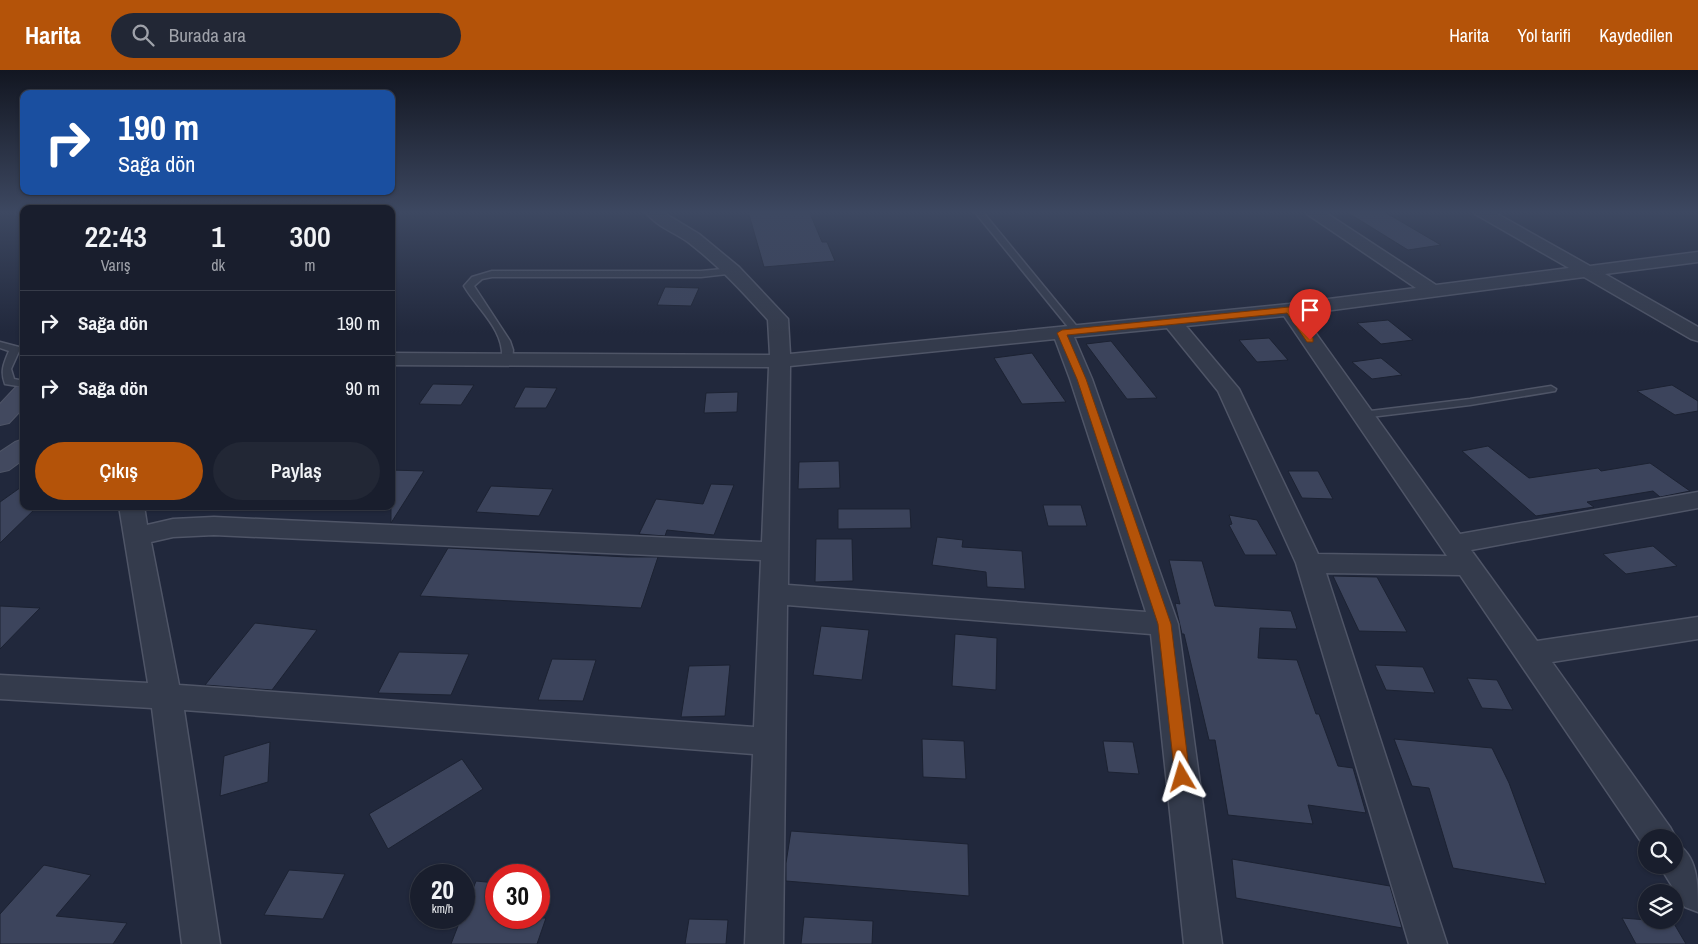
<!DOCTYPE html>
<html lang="tr">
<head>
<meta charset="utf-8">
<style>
	:root { --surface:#191e2d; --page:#222735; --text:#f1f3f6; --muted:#9fa2aa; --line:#373c49; --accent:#b45309 }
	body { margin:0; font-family:"Archivo Narrow",sans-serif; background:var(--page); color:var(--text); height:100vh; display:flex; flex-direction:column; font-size:19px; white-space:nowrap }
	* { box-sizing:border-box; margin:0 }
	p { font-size:16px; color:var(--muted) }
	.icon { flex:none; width:28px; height:28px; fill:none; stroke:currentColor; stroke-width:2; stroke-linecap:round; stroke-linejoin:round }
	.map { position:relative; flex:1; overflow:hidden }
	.details { position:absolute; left:20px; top:135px; width:375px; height:305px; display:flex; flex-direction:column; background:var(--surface); border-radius:10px; box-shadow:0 1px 4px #0004,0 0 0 1px var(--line) }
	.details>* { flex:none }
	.top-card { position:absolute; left:20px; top:20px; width:375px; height:105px; border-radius:10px; box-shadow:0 1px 4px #0004,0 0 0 1px var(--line); background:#1a4fa0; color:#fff; overflow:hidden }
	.controls { position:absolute; left:1638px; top:759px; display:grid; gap:10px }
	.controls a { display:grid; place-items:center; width:45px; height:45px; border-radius:50%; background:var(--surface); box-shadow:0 1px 4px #0004,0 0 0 1px var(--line); font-size:25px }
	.speed { position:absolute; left:410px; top:794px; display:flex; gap:10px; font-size:25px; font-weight:700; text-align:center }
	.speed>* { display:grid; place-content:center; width:65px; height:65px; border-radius:50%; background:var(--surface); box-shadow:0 1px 4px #0004,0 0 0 1px var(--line); line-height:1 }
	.speed small { font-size:12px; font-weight:400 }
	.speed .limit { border:8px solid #d22; background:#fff; color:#111 }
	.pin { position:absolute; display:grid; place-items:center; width:42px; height:42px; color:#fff; margin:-51px -21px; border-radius:50% 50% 50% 0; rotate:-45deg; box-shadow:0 0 5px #0007 }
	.pin .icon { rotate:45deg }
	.me { position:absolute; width:55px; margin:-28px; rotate:353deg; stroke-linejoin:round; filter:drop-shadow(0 0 4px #0008) }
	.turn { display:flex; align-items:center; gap:18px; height:105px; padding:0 15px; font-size:22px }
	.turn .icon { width:65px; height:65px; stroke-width:2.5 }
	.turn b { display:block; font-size:35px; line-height:42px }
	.eta { display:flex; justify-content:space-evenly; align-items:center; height:85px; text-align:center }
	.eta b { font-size:30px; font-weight:600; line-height:35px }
	.button { display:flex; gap:10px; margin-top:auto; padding:10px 15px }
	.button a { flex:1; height:58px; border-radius:30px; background:var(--accent); color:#fff; font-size:20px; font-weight:600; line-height:58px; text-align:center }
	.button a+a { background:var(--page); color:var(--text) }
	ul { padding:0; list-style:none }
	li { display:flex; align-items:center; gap:15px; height:65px; padding:0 15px; border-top:1px solid var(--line) }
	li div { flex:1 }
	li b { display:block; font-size:19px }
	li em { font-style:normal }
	header { display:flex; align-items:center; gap:30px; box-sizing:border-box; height:70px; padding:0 25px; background:var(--accent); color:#fff }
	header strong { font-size:24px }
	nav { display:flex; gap:28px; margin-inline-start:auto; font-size:18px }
	.search { width:350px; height:45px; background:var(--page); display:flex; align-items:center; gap:12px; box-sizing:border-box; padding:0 18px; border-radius:28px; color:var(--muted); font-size:19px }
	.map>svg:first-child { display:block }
	.building { fill:#3c445c; stroke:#1c2232 }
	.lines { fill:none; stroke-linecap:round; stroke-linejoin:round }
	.service-casing { stroke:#4f5567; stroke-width:3 }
	.minor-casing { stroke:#4f5567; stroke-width:3 }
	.secondary-casing { stroke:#4f5567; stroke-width:2 }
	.service { fill:#343b4c; fill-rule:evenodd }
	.minor { fill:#343b4c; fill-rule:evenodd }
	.secondary { fill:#42495f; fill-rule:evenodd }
	.route { fill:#b45309; stroke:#753606 }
</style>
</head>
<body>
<header>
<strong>Harita</strong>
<div class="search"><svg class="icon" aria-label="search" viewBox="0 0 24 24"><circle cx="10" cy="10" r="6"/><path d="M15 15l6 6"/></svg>Burada ara</div>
<nav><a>Harita</a><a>Yol tarifi</a><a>Kaydedilen</a></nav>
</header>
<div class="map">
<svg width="1698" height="874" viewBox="0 0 1698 874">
	<rect width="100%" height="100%" fill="#21283c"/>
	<!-- building -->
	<g class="building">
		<polygon points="748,141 809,141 822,172 827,172 835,191 764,197"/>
		<polygon points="1345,141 1383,141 1441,175 1408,180"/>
		<polygon points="665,217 699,218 691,236 657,235"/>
		<polygon points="1388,250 1413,270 1381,274 1357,253"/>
		<polygon points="1269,268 1288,290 1257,292 1239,270"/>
		<polygon points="1111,271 1157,328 1127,329 1086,274"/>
		<polygon points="1032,283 1066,332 1022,334 994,288"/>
		<polygon points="1381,288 1402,305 1372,309 1352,292"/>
		<polygon points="433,314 474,315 461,335 419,334"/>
		<polygon points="1672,315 1698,331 1698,341 1675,345 1637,321"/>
		<polygon points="525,317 557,318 546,338 514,338"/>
		<polygon points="738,322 737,342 704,343 706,323"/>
		<polygon points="1488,376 1529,408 1598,398 1601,401 1650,393 1690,421 1660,427 1653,421 1587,432 1594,437 1536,446 1462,381"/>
		<polygon points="839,391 840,418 798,419 799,392"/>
		<polygon points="391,400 424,401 391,453"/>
		<polygon points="1288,401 1318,401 1333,429 1302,428"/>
		<polygon points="711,414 734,415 714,465 667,460 665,466 639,464 656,429 703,434"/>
		<polygon points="24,415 24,436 38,436 0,473 0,432"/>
		<polygon points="491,416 553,419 539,446 476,442"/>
		<polygon points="1043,435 1081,435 1087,456 1048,456"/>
		<polygon points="838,439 910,439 911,458 838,459"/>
		<polygon points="1229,445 1257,450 1277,485 1245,485 1229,455 1232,454"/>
		<polygon points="937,467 963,470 962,477 1022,481 1025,519 987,517 986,502 932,495"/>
		<polygon points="816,469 852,469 853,511 815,512"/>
		<polygon points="1653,476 1677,496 1626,504 1603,484"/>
		<polygon points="448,478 628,487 658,487 641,538 420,526"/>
		<polygon points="1169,490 1202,491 1215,536 1291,541 1297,559 1260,558 1258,588 1297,590 1316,644 1319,644 1338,696 1353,698 1366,743 1308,735 1313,754 1228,745 1215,670 1209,670 1184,564 1182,564 1175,533 1180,534"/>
		<polygon points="1333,506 1377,507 1407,562 1359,561"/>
		<polygon points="0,536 40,538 0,579"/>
		<polygon points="255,553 317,560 272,620 205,615"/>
		<polygon points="821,556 869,560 862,610 813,605"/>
		<polygon points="955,564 997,568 996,620 952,616"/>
		<polygon points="399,582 469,584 451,625 378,623"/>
		<polygon points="552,589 596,590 583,631 538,630"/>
		<polygon points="730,595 725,646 681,647 689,596"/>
		<polygon points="1375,595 1423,597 1435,623 1386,620"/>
		<polygon points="1467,608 1497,610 1513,640 1482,638"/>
		<polygon points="922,669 964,671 966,709 923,707"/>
		<polygon points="1394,669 1492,678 1509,713 1546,814 1453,798 1429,718 1412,716"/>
		<polygon points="1103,671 1133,672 1139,704 1108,702"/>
		<polygon points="270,672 268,712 220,726 224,686"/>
		<polygon points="462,689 483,719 388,779 369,744"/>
		<polygon points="791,761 968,774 969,826 786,811 786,793"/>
		<polygon points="1232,789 1390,816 1402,858 1236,828"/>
		<polygon points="44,795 91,805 56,846 127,853 113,874 0,874 0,844"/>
		<polygon points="289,800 345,804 323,849 264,845"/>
		<polygon points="476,811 496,813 496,848 546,848 537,874 451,874 461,848 464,848 464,842"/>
		<polygon points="804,847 873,851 872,874 801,874"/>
		<polygon points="1622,848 1673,852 1686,874 1636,874"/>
		<polygon points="689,849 728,850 726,874 685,874"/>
	</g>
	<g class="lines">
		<defs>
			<g id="service">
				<polygon points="974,141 982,141 1079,259 1079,263 1073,263"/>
				<path d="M733,198L737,201L736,203L701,207H492L482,209L474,216L510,271L513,280L512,290L507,293L502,290C505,260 478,240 464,216L472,207L492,201H701Z"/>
				<path d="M0,272L19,277L20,279L11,299L14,309L24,311V317L5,314C0,301 4,293 9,281L0,278Z"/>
				<polygon points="1551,316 1556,319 1555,321 1470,335 1362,348 1356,345 1362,342 1470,329"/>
			</g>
			<g id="minor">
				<path d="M645,141H661L699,164L739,197L788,249L790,284L1289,234L1416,218L1307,144L1305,141H1323L1436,215L1569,198L1475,144L1473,141H1492L1590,196L1698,182V192L1605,204L1698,257V271L1691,269L1584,207L1302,244L1460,464L1698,422V438L1471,480L1537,571L1698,547V569L1552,592L1670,757L1676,768L1674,772V768H1646V779L1460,505L1326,503L1447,874H1409L1296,493L1218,321L1167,258L1074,267L1092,309L1178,554L1222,874H1184L1151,564L787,535L783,874H745L753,684L184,640L220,874H182L152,638L0,629V605L148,613L119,436H144L147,455L173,449L214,447L762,472L769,297L391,295V283L770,285L768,250C743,222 718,195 688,172C674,162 655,156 645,141ZM1284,246L1447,486L1318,484L1239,319L1186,256ZM1055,269L1070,309L1146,542L788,515L790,296ZM214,465L761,490L754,657L179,615L151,472L173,467Z"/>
				<path d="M1674,772C1698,785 1698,812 1698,842L1685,837L1659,795H1674Z"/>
			</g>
			<g id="secondary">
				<polygon points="24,315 24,337 9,353 0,355 0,334 16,317"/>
				<polygon points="24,369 24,389 9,400 0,402 0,382 15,372"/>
			</g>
		</defs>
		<!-- service casing -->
		<use href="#service" class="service-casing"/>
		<!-- minor casing -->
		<use href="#minor" class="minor-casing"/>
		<!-- secondary casing -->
		<use href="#secondary" class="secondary-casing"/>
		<!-- service -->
		<use href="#service" class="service"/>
		<!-- minor -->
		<use href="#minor" class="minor"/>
		<!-- secondary -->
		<use href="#secondary" class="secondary"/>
	</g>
	<!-- sky -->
	<linearGradient id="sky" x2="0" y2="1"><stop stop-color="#121621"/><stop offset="0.54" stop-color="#3d4861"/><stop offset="1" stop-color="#3d4861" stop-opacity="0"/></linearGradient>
	<rect width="1698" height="263" fill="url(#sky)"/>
	<!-- route -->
	<polygon class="route" points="1289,237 1292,238 1313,268 1313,272 1307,272 1287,243 1067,265 1086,309 1171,554 1190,707 1188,711 1182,713 1177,711 1175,707 1158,554 1077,309 1057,263 1062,260"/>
</svg>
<div class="controls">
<a><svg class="icon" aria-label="search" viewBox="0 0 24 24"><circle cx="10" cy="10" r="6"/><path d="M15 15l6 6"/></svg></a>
<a><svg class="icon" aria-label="layers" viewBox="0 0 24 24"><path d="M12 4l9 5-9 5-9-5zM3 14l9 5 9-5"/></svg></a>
</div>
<div class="speed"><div>20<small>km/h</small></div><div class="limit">30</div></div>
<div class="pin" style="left:1310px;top:270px;background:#d93025"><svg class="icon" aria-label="arrive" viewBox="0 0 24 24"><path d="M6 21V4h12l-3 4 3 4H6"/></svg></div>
<svg class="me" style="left:1182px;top:707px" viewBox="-20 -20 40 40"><path d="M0-17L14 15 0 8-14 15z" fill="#b45309" stroke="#fff" stroke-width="4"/></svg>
<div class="top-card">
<div class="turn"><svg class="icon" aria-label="right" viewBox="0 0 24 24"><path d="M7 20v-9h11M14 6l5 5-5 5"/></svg><div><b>190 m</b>Sağa dön</div></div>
</div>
<section class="details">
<div class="eta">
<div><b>22:43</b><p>Varış</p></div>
<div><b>1</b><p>dk</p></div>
<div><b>300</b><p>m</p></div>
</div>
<ul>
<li><svg class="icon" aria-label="right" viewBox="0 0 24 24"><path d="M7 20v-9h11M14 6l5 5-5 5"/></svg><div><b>Sağa dön</b></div><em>190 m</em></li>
<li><svg class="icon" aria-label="right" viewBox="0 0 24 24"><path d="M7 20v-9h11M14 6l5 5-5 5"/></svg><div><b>Sağa dön</b></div><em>90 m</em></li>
</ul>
<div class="button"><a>Çıkış</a><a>Paylaş</a></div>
</section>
</div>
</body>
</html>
